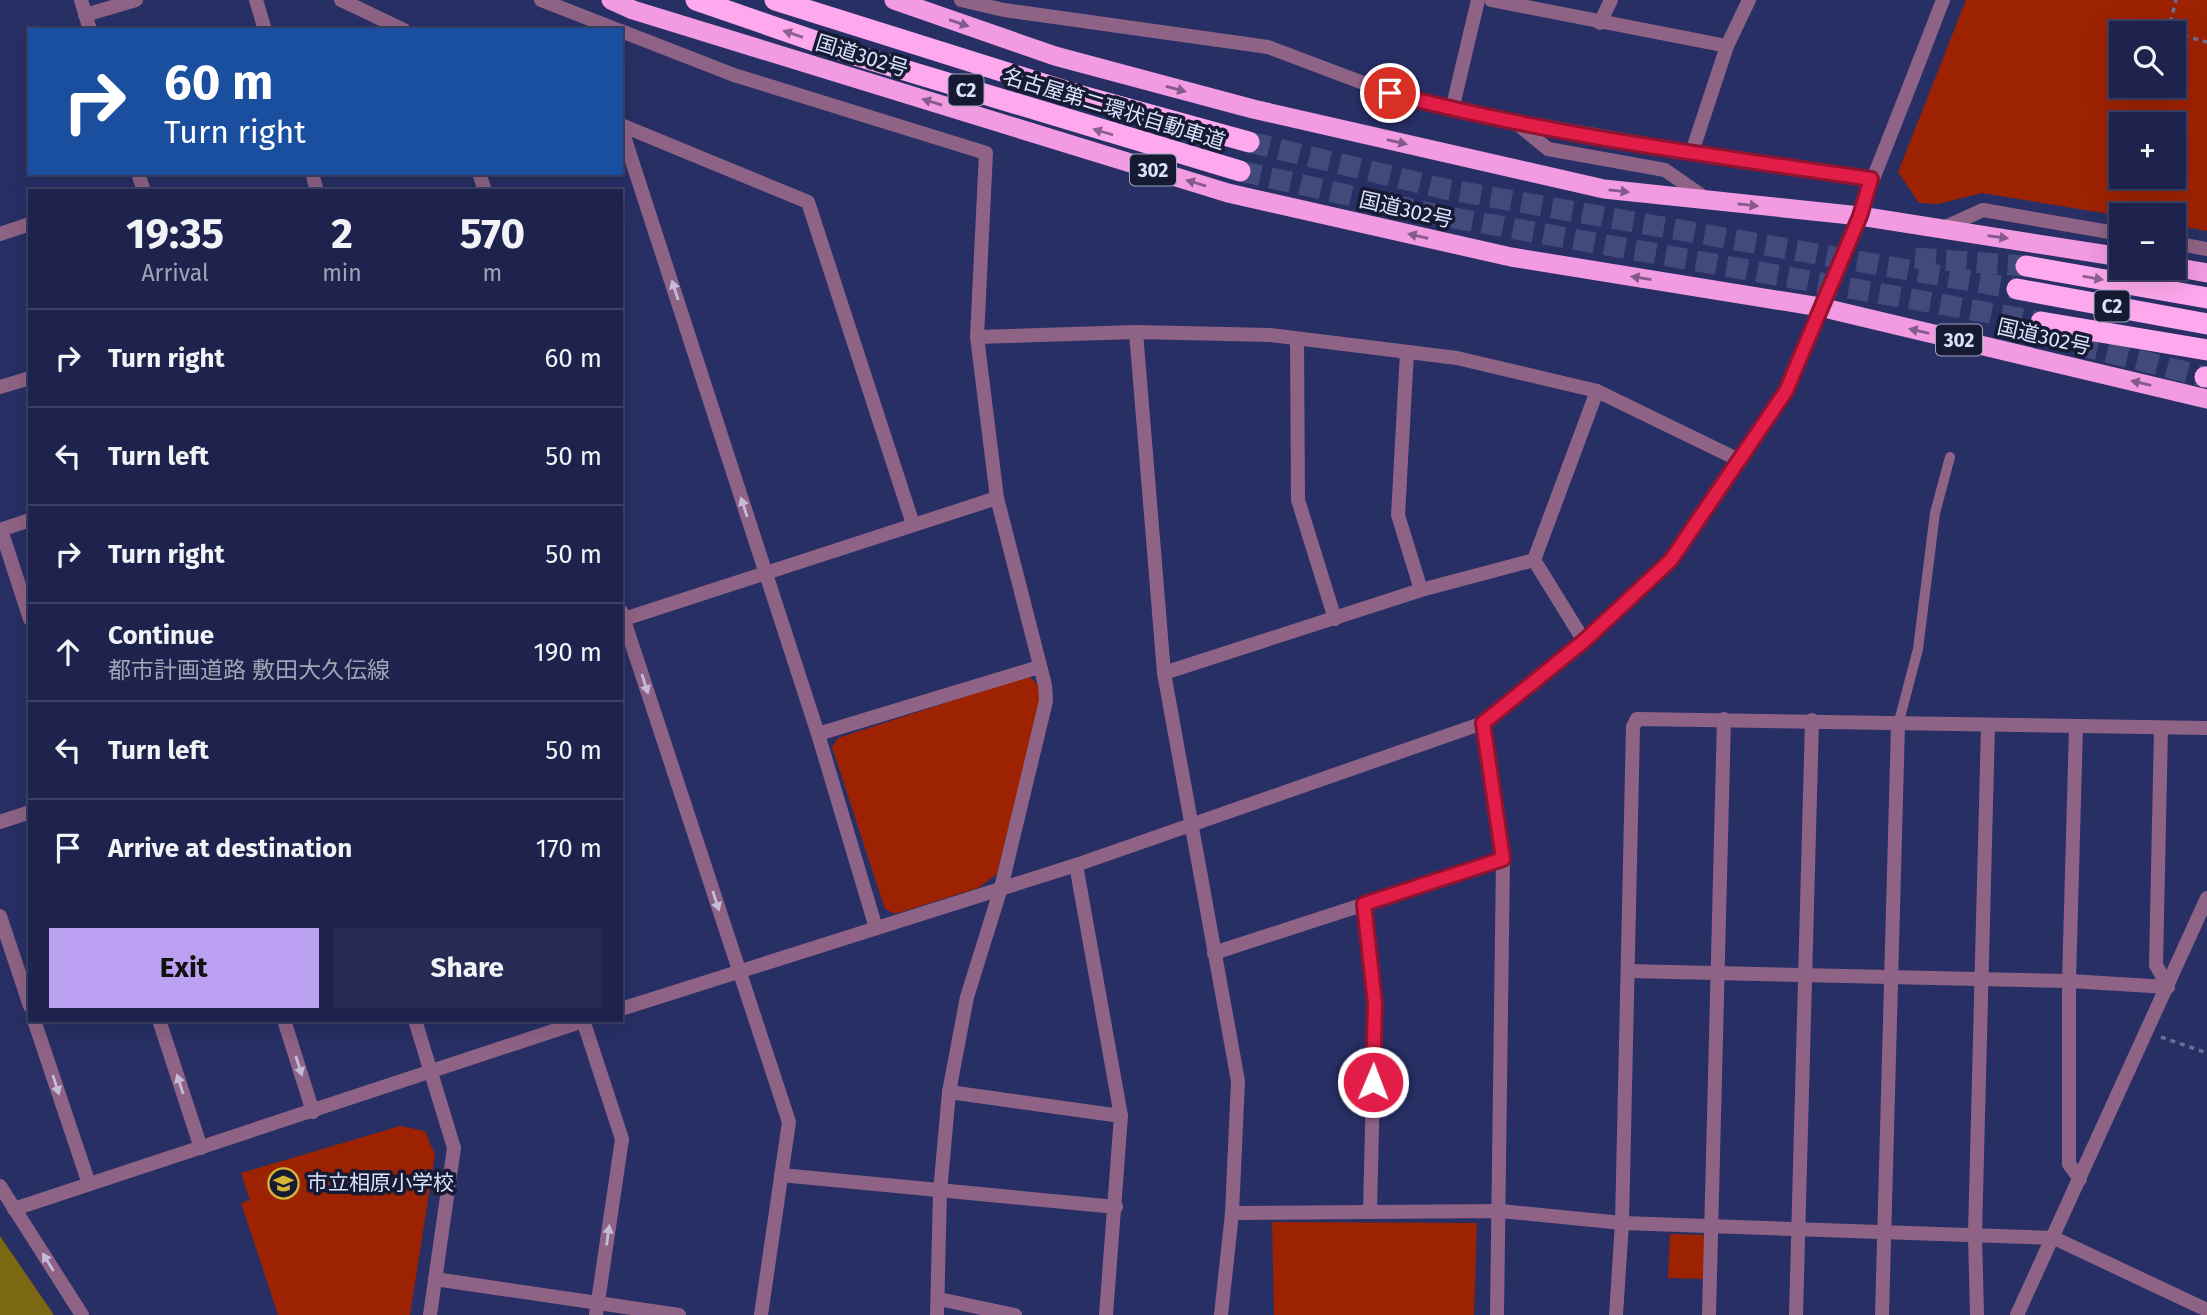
<!DOCTYPE html>
<html lang="en">
<head>
<meta charset="utf-8">
<style>
	:root { --surface:#1d234c; --page:#252b53; --text:#f1f3f6; --muted:#a0a4b5; --line:#3b4064; --accent:#bca0f2 }
	body { margin:0; font-family:"Fira Sans","Noto Sans JP",sans-serif; background:var(--page); color:var(--text); height:100vh; display:flex; flex-direction:column; font-size:26px; white-space:nowrap }
	* { box-sizing:border-box; margin:0 }
	p { font-size:23px; color:var(--muted) }
	.icon { flex:none; width:38px; height:38px; fill:none; stroke:currentColor; stroke-width:2; stroke-linecap:round; stroke-linejoin:round }
	.map { position:relative; flex:1; overflow:hidden }
	.details { position:absolute; left:28px; top:189px; width:595px; height:833px; display:flex; flex-direction:column; background:var(--surface); border-radius:0px; box-shadow:0 7px 28px #0002,0 0 0 2px var(--line) }
	.details>* { flex:none }
	.hud { position:absolute; left:28px; top:28px; width:595px; height:147px; border-radius:0px; box-shadow:0 7px 28px #0002,0 0 0 2px var(--line); background:#1a4fa0; color:#fff; overflow:hidden }
	.tools { position:absolute; left:2109px; top:21px; display:grid; gap:14px }
	.tools a { display:grid; place-items:center; width:77px; height:77px; border-radius:0px; background:var(--surface); box-shadow:0 7px 28px #0002,0 0 0 2px var(--line); font-size:35px }
	.pin { position:absolute; display:grid; place-items:center; width:60px; height:60px; color:#fff; margin:-30px; border:4px solid #fff; border-radius:50%; box-shadow:0 2px 7px #0007 }
	.me { position:absolute; width:77px; margin:-38px; rotate:1deg; stroke-linejoin:round; filter:drop-shadow(0 0 5px #0008) }
	.turn { display:flex; align-items:center; gap:24px; height:147px; padding:0 21px; font-size:32px }
	.turn .icon { width:91px; height:91px; stroke-width:2.5 }
	.turn b { display:block; font-size:49px; line-height:60px }
	.eta { display:flex; justify-content:space-evenly; align-items:center; height:119px; text-align:center }
	.eta b { font-size:42px; font-weight:700; line-height:49px }
	.button { display:flex; gap:14px; margin-top:auto; padding:14px 21px }
	.button a { flex:1; height:80px; border-radius:0px; background:var(--accent); color:#111; font-size:28px; font-weight:700; line-height:80px; text-align:center }
	.button a+a { background:var(--page); color:var(--text) }
	ul { padding:0; list-style:none }
	li { display:flex; align-items:center; gap:21px; height:98px; padding:0 21px; border-top:2px solid var(--line) }
	li div { flex:1 }
	li b { display:block; font-size:26px }
	li em { font-style:normal }
	.map>svg:first-child { display:block }
	.green { fill:#9d2202; fill-rule:evenodd }
	.water { fill:#7c6712 }
	.lines { fill:none; stroke-linecap:round; stroke-linejoin:round }
	.motorway-tunnel { stroke:#424a7c; stroke-width:21; stroke-dasharray:21 10; stroke-linecap:butt }
	.path { stroke:#68709c; stroke-width:3.5; stroke-dasharray:5 5; stroke-linecap:butt }
	.service { stroke:#8f6386; stroke-width:10 }
	.minor { stroke:#8f6386; stroke-width:14 }
	.tertiary { stroke:#8f6386; stroke-width:14 }
	.trunk { stroke:#f29ae2; stroke-width:19 }
	.motorway { stroke:#fea8ee; stroke-width:21 }
	.oneway { fill:#845a8a }
	.oneway2 { fill:#8a6190 }
	.oneway3 { fill:#c4bcd9 }
	.route-casing { stroke:#92132f; stroke-width:18 }
	.route { stroke:#e11d48; stroke-width:12 }
	.labels { text-anchor:middle; dominant-baseline:central; stroke-width:7; stroke-linejoin:round; paint-order:stroke }
	.shield { fill:#161a33; stroke:#a0a6c0; stroke-width:2 }
	.shield-label { font-size:19px; font-weight:bold; fill:#dbe2fd }
	.street-label { font-size:21px; fill:#dbe2fd; stroke:#161a33 }
	.poi-label { font-size:21px; fill:#dbe2fd; stroke:#161a33; text-anchor:start }
</style>
</head>
<body>
<div class="map">
<svg width="2207" height="1315" viewBox="0 0 2207 1315">
	<rect width="100%" height="100%" fill="#272f65"/>
	<!-- green -->
	<g class="green">
		<path d="M1966,0H2207V231L2174,225V215L2121,216L1982,193L1938,204L1919,203L1898,172ZM2121,33H2174V86H2121ZM2174,124V177H2121V124Z"/>
		<polygon points="1028,676 1039,685 1041,696 997,874 978,888 895,914 885,909 832,747 838,738"/>
		<polygon points="400,1126 425,1131 435,1155 410,1315 278,1315 241,1203 250,1200 241,1173"/>
		<polygon points="1272,1222 1477,1223 1474,1315 1274,1315"/>
		<polygon points="1670,1234 1706,1235 1705,1279 1668,1278"/>
	</g>
	<!-- water -->
	<polygon class="water" points="0,1236 54,1315 0,1315"/>
	<g class="lines">
		<!-- motorway-tunnel -->
		<g class="motorway-tunnel">
			<polyline points="1249,142 1445,189 2017,289"/>
			<polyline points="1240,171 1443,216 2041,322"/>
			<polyline points="1915,258 2026,266"/>
			<polyline points="2017,329 2205,377"/>
		</g>
		<!-- path -->
		<g class="path">
			<polyline points="2135,24 2173,33"/>
			<polyline points="2168,32 2176,0"/>
			<polyline points="2174,33 2207,42"/>
			<polyline points="2161,1037 2207,1053"/>
		</g>
		<!-- service -->
		<polyline class="service" points="1898,725 1918,649 1935,513 1950,457"/>
		<!-- minor -->
		<g class="minor">
			<polyline points="256,0 265,30"/>
			<polyline points="341,0 404,30"/>
			<polyline points="541,0 618,30"/>
			<polyline points="961,0 1004,10 1268,47 1390,93 1452,110 1478,0"/>
			<polyline points="1491,0 1727,46"/>
			<polyline points="85,15 136,0"/>
			<polyline points="1600,23 1611,0"/>
			<polyline points="621,31 734,75 986,153 977,337 997,498 1045,685 1046,701 1001,888 967,997 949,1092 940,1192 937,1315"/>
			<polyline points="1452,110 1692,152 1871,179"/>
			<polyline points="1515,122 1548,149 1665,170 1705,198"/>
			<polyline points="621,125 808,202 913,524"/>
			<polyline points="621,127 818,734 876,928"/>
			<polyline points="1692,152 1727,46 1749,0"/>
			<polyline points="312,173 317,191"/>
			<polyline points="479,173 485,191"/>
			<polyline points="1941,229 1983,210 2121,234"/>
			<polyline points="0,234 30,224"/>
			<polyline points="2174,243 2207,249"/>
			<polyline points="1136,332 1164,673 1238,1081 1232,1213 1221,1315"/>
			<polyline points="977,337 1136,332 1270,335 1457,358 1597,391 1739,460"/>
			<polyline points="1297,339 1298,500 1335,619"/>
			<polyline points="1407,352 1398,515 1421,590"/>
			<polyline points="0,530 30,520"/>
			<polyline points="1,530 30,619"/>
			<polyline points="1534,560 1597,391"/>
			<polyline points="1534,560 1584,641"/>
			<polyline points="621,611 789,1122 761,1315"/>
			<polyline points="621,620 997,498"/>
			<polyline points="1164,673 1421,590 1534,560"/>
			<polyline points="1483,723 1503,859 1497,1315"/>
			<polyline points="2076,727 2069,981 2069,1164 2080,1179"/>
			<polyline points="2161,728 2156,965 2168,987"/>
			<polyline points="818,734 1039,667"/>
			<polyline points="0,822 30,812"/>
			<polyline points="1076,865 1121,1116 1106,1315"/>
			<polyline points="1365,904 1375,1004 1370,1211"/>
			<polyline points="0,916 30,1006"/>
			<polyline points="1214,953 1503,859"/>
			<polyline points="1628,971 2069,981 2168,987"/>
			<polyline points="621,1009 1076,865 1483,723 1584,641 1671,560 1786,391 1820,307"/>
			<polyline points="34,1020 89,1184"/>
			<polyline points="159,1020 201,1148"/>
			<polyline points="284,1020 313,1112"/>
			<polyline points="583,1020 622,1139 596,1315"/>
			<polyline points="949,1092 1121,1116"/>
			<polyline points="781,1175 1116,1207"/>
			<polyline points="0,1186 82,1315"/>
			<polyline points="14,1209 586,1020"/>
			<polyline points="1232,1213 1501,1211 1622,1223 2054,1238 2207,1310"/>
			<polyline points="435,1279 679,1315"/>
			<polyline points="939,1299 1015,1315"/>
			<polyline points="1616,1315 1622,1223 1633,727 1637,719 2207,728"/>
			<polyline points="1709,1315 1724,719"/>
			<polyline points="1796,1315 1812,720"/>
			<polyline points="1882,1315 1898,725"/>
			<polyline points="1977,1315 1975,1234 1988,725"/>
			<polyline points="2017,1315 2207,898"/>
		</g>
		<!-- tertiary -->
		<g class="tertiary">
			<polyline points="81,0 90,30"/>
			<polyline points="138,173 144,191"/>
			<path d="M1820,307C1864,206 1903,103 1943,0"/>
			<polyline points="0,387 30,378"/>
			<polyline points="415,1020 454,1148 430,1315"/>
		</g>
		<!-- trunk -->
		<g class="trunk">
			<polyline points="611,0 633,10 1228,193 1511,257 1820,307 2207,399"/>
			<polyline points="894,0 1055,56 1253,109 1604,189 1860,216 2121,257"/>
			<polyline points="2174,267 2207,273"/>
		</g>
		<!-- motorway -->
		<g class="motorway">
			<polyline points="696,0 858,56 1240,171"/>
			<polyline points="775,0 1075,94 1249,142"/>
			<polyline points="2026,266 2207,298"/>
			<polyline points="2017,289 2207,324"/>
			<polyline points="2041,322 2207,350"/>
			<polyline points="2205,377 2207,377"/>
		</g>
	</g>
	<!-- one-way arrows -->
	<defs><path id="oneway-solid" d="M-6-.8H1V-3.2L6.5 0L1 3.2V.8H-6Z" transform="scale(1.75)"/></defs>
	<g class="oneway">
		<use href="#oneway-solid" transform="translate(959 23) rotate(19)"/>
		<use href="#oneway-solid" transform="translate(1176 89) rotate(15)"/>
		<use href="#oneway-solid" transform="translate(932 102) rotate(-163)"/>
		<use href="#oneway-solid" transform="translate(1397 142) rotate(13)"/>
		<use href="#oneway-solid" transform="translate(1196 183) rotate(-163)"/>
		<use href="#oneway-solid" transform="translate(1619 191) rotate(6)"/>
		<use href="#oneway-solid" transform="translate(1748 205) rotate(6)"/>
		<use href="#oneway-solid" transform="translate(1418 236) rotate(-167)"/>
		<use href="#oneway-solid" transform="translate(1998 237) rotate(8)"/>
		<use href="#oneway-solid" transform="translate(1641 278) rotate(-171)"/>
		<use href="#oneway-solid" transform="translate(1919 331) rotate(-167)"/>
		<use href="#oneway-solid" transform="translate(2141 383) rotate(-167)"/>
	</g>
	<g class="oneway2">
		<use href="#oneway-solid" transform="translate(793 34) rotate(-161)"/>
		<use href="#oneway-solid" transform="translate(1103 132) rotate(-164)"/>
		<use href="#oneway-solid" transform="translate(2093 278) rotate(10)"/>
	</g>
	<g class="oneway3">
		<use href="#oneway-solid" transform="translate(675 290) rotate(-108)"/>
		<use href="#oneway-solid" transform="translate(744 507) rotate(-108)"/>
		<use href="#oneway-solid" transform="translate(645 684) rotate(72)"/>
		<use href="#oneway-solid" transform="translate(716 901) rotate(72)"/>
		<use href="#oneway-solid" transform="translate(299 1066) rotate(72)"/>
		<use href="#oneway-solid" transform="translate(180 1084) rotate(-108)"/>
		<use href="#oneway-solid" transform="translate(56 1085) rotate(72)"/>
		<use href="#oneway-solid" transform="translate(608 1235) rotate(-82)"/>
		<use href="#oneway-solid" transform="translate(48 1262) rotate(-122)"/>
	</g>
	<g class="lines">
		<defs>
			<path id="route" d="M1373,1082L1375,1004L1364,904L1503,859L1483,723L1584,641L1671,560L1786,391L1860,216L1871,179C1710,155 1547,135 1390,93"/>
		</defs>
		<!-- route casing -->
		<use href="#route" class="route-casing"/>
		<!-- route -->
		<use href="#route" class="route"/>
	</g>
	<!-- icons -->
	<defs>
		<symbol id="school-ring" viewBox="-11 -11 22 22"><circle r="9.5" fill="#161a33" stroke="#d6b534" stroke-width="1.5"/><path d="M0-5L7-2L0 1L-7-2ZM-4 1L0 2.5L4 1V4Q0 6-4 4Z" fill="#d6b534"/></symbol>
	</defs>
	<g fill-rule="evenodd">
		<use href="#school-ring" x="266" y="1166" width="35" height="35"/>
	</g>
	<g class="labels">
		<!-- shield labels -->
		<g class="shield">
			<rect x="948.5" y="74.5" width="35" height="31" rx="5"/>
			<rect x="1130" y="154.5" width="46" height="31" rx="5"/>
			<rect x="2094.5" y="290.5" width="35" height="31" rx="5"/>
			<rect x="1936" y="324.5" width="46" height="31" rx="5"/>
		</g>
		<g class="shield-label">
			<text x="966" y="90">C2</text>
			<text x="1153" y="170">302</text>
			<text x="2112" y="306">C2</text>
			<text x="1959" y="340">302</text>
		</g>
		<!-- street labels -->
		<g class="street-label">
			<text transform="translate(862 56) rotate(17)">国道302号</text>
			<text transform="translate(1114 109) rotate(17)">名古屋第二環状自動車道</text>
			<text transform="translate(1406 210) rotate(13)">国道302号</text>
			<text transform="translate(2044 337) rotate(13)">国道302号</text>
		</g>
		<!-- poi labels -->
		<g class="poi-label">
			<text x="307" y="1183">市立相原小学校</text>
		</g>
	</g>
</svg>
<div class="tools">
<a><svg class="icon" aria-label="search" viewBox="0 0 24 24"><circle cx="10" cy="10" r="6"/><path d="M15 15l6 6"/></svg></a>
<a>+</a>
<a>−</a>
</div>
<div class="pin" style="left:1390px;top:93px;background:#d93025"><svg class="icon" aria-label="arrive" viewBox="0 0 24 24"><path d="M6 21V4h12l-3 4 3 4H6"/></svg></div>
<svg class="me" style="left:1373px;top:1082px" viewBox="-20 -20 40 40"><circle r="17" fill="#e11d48" stroke="#fff" stroke-width="3"/><path d="M0-11L8 9 0 5-8 9z" fill="#fff"/></svg>
<div class="hud">
<div class="turn"><svg class="icon" aria-label="right" viewBox="0 0 24 24"><path d="M7 20v-9h11M14 6l5 5-5 5"/></svg><div><b>60 m</b>Turn right</div></div>
</div>
<section class="details">
<div class="eta">
<div><b>19:35</b><p>Arrival</p></div>
<div><b>2</b><p>min</p></div>
<div><b>570</b><p>m</p></div>
</div>
<ul>
<li><svg class="icon" aria-label="right" viewBox="0 0 24 24"><path d="M7 20v-9h11M14 6l5 5-5 5"/></svg><div><b>Turn right</b></div><em>60 m</em></li>
<li><svg class="icon" aria-label="left" viewBox="0 0 24 24"><path d="M17 20v-9H6M10 6l-5 5 5 5"/></svg><div><b>Turn left</b></div><em>50 m</em></li>
<li><svg class="icon" aria-label="right" viewBox="0 0 24 24"><path d="M7 20v-9h11M14 6l5 5-5 5"/></svg><div><b>Turn right</b></div><em>50 m</em></li>
<li><svg class="icon" aria-label="ahead" viewBox="0 0 24 24"><path d="M12 20V5M6 11l6-6 6 6"/></svg><div><b>Continue</b><p>都市計画道路 敷田大久伝線</p></div><em>190 m</em></li>
<li><svg class="icon" aria-label="left" viewBox="0 0 24 24"><path d="M17 20v-9H6M10 6l-5 5 5 5"/></svg><div><b>Turn left</b></div><em>50 m</em></li>
<li><svg class="icon" aria-label="arrive" viewBox="0 0 24 24"><path d="M6 21V4h12l-3 4 3 4H6"/></svg><div><b>Arrive at destination</b></div><em>170 m</em></li>
</ul>
<div class="button"><a>Exit</a><a>Share</a></div>
</section>
</div>
</body>
</html>
